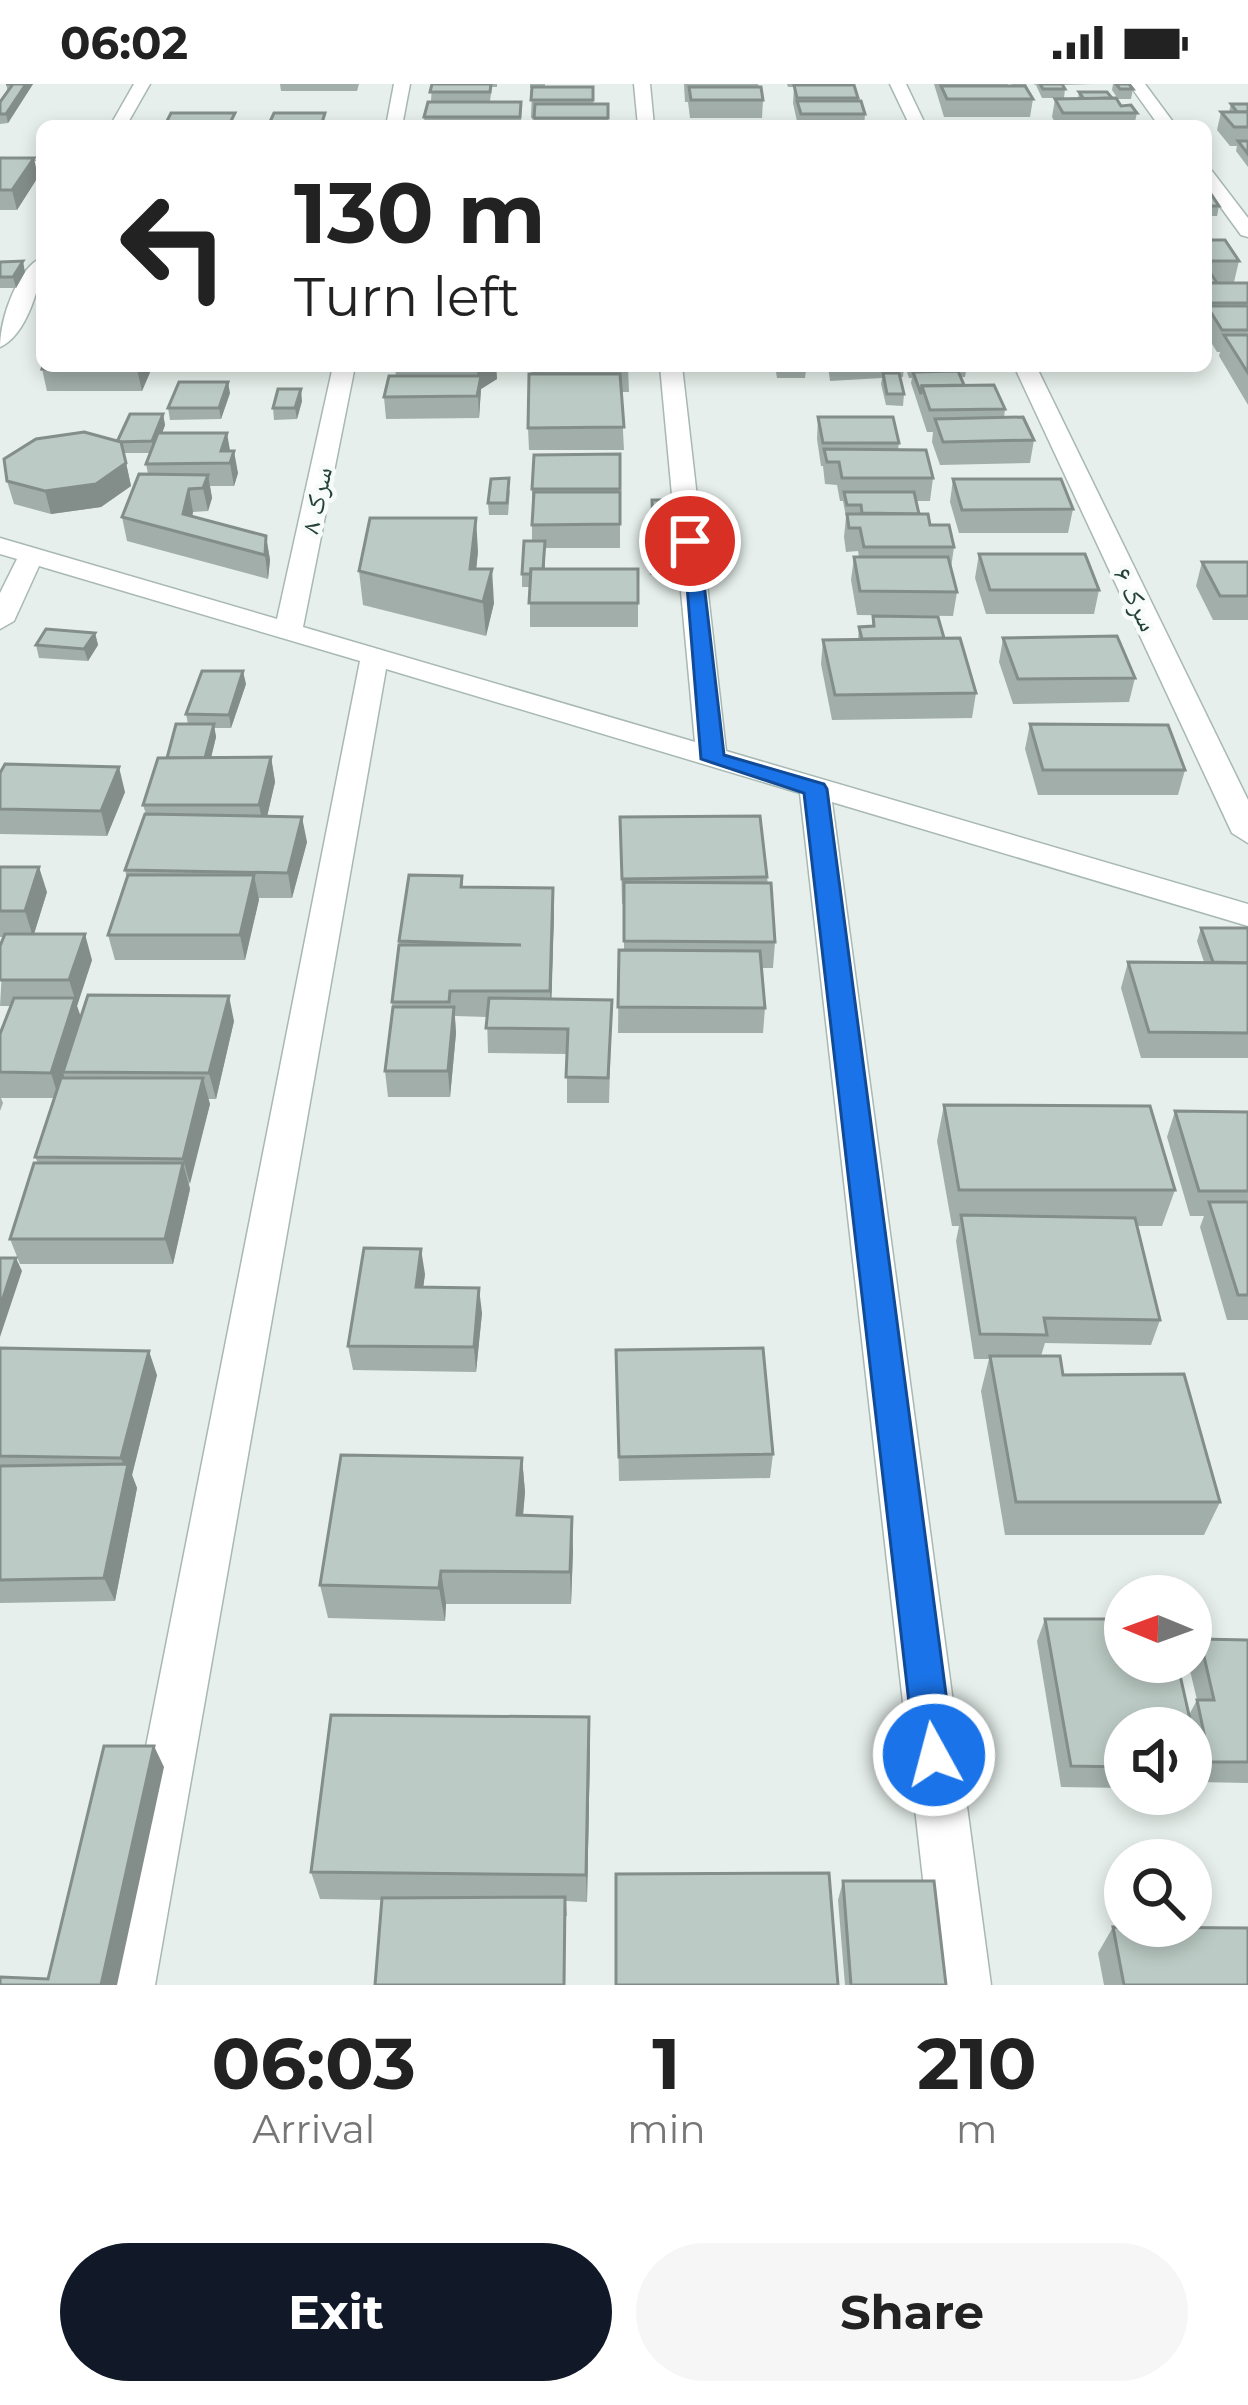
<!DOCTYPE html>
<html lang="en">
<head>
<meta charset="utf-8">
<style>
	:root { --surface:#fff; --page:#f6f6f6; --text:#222; --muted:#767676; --accent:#111827 }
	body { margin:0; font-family:Montserrat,"Noto Naskh Arabic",sans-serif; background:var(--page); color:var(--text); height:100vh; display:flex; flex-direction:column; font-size:45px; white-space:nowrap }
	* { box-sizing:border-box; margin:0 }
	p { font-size:39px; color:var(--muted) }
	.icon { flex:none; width:66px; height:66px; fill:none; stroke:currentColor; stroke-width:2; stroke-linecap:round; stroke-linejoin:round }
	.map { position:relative; height:1901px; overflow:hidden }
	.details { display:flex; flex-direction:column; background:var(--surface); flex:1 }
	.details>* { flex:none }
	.banner { position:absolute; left:36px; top:36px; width:1176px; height:252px; border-radius:18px; box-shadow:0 6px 18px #0003; background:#fff; color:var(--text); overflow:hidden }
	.needle { width:78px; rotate:271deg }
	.buttons { position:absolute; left:1104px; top:1491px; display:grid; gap:24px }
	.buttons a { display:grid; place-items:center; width:108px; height:108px; border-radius:50%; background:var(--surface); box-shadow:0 6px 18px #0003; font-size:60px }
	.pin { position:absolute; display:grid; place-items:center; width:102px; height:102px; color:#fff; margin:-51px; border:6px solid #fff; border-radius:50%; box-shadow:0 3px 12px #0007 }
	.me { position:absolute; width:132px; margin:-66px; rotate:353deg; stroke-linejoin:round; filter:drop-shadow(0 0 9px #0008) }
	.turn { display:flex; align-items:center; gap:42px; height:252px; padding:0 60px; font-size:54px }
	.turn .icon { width:156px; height:156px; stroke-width:2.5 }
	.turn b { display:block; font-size:84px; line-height:102px }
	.eta { display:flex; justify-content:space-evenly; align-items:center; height:204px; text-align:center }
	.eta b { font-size:72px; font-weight:700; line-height:84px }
	.action { display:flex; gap:24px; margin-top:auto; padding:24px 60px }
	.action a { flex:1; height:138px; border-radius:72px; background:var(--accent); color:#fff; font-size:48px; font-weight:700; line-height:138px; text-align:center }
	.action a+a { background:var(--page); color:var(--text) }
	.status { display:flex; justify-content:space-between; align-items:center; height:84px; padding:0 60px; background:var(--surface); direction:ltr }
	.status svg { height:33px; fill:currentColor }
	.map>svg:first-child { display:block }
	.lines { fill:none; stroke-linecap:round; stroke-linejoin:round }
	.street-casing { stroke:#a8b8b2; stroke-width:3 }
	.street { fill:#fff; fill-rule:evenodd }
	.wall { fill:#a1aea9 }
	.shaded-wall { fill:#838d89 }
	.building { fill:#bbcac4; stroke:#838d89; stroke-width:3 }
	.route { fill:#1a73e8; stroke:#114b97; stroke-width:3 }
	.labels { text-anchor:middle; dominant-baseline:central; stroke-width:9; stroke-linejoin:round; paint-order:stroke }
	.far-street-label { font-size:27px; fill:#24423a; stroke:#f7fbf9 }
</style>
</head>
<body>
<div class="status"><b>06:02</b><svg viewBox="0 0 49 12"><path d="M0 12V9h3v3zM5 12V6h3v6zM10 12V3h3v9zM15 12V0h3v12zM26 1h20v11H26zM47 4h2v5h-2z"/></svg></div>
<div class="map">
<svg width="1248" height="1901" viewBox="0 0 1248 1901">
	<rect width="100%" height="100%" fill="#e6efeb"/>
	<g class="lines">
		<defs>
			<g id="street">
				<polygon points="134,0 150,0 126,42 110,42"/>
				<polygon points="394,0 410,0 402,42 386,42"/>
				<polygon points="634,0 650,0 654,42 638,42"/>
				<polygon points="890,0 906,0 926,42 910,42"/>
				<polygon points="1129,0 1145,0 1176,42 1159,42"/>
				<rect x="0" y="77" width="42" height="10"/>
				<polygon points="1206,86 1212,87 1248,134 1248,153 1241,151 1206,103"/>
				<path d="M42,173C42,200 26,252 0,263C0,236 16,186 42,173Z"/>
				<polygon points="333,282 355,282 303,543 695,658 660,282 682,282 726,667 1248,820 1248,842 832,718 991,1901 935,1901 800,709 386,585 155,1901 99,1901 360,577 39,482 14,537 0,545 0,509 17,475 0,470 0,454 277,535"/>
				<polygon points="1014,282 1036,282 1248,716 1248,759 1232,749"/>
			</g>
		</defs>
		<!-- street casing -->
		<use href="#street" class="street-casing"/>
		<!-- street -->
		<use href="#street" class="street"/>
	</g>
	<!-- wall -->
	<g class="wall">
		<polygon points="6,0 33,0 8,39 0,40 0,18 8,8"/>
		<polygon points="280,0 359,0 357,7 281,7"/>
		<polygon points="432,0 497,0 497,3 492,3 490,17 431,17"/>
		<polygon points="530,0 545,0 545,3 593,3 593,20 608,20 608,42 534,42 534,34 531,34 532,4 530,4"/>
		<polygon points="684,0 758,0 763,16 762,34 690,34 688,18 685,18"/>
		<polygon points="787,0 851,0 865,30 864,42 798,42 793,19 794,3 788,3"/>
		<polygon points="934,0 1008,0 1007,2 1012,2 1011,0 1026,0 1033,15 1030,33 944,33"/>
		<polygon points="1033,0 1093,0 1063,1 1065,5 1064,14 1042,14 1036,1"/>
		<polygon points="1113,0 1129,0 1133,5 1131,15 1118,15 1112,6"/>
		<polygon points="1079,8 1112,14 1121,22 1137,29 1134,42 1057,42 1052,33 1055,15 1078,15"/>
		<polygon points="521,18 521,42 425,42 424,33"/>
		<polygon points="1231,20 1248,20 1248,83 1236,67 1237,62 1230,62 1217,46 1221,28 1229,28"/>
		<polygon points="0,74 38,93 17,126 0,126"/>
		<polygon points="1206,104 1219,122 1217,132 1206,132"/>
		<polygon points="1206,156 1239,177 1234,198 1217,199 1248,199 1248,321 1219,272 1220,268 1217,268 1206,250"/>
		<polygon points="0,178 25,188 16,204 0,204"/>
		<polygon points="43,282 150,282 151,286 142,307 47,307 42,285"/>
		<polygon points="284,282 316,282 316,284 285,285"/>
		<polygon points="496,282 497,295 481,305 479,334 386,335 384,313 396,292 395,285"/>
		<polygon points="532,282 628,282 629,308 621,308 624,366 529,366 528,344"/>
		<polygon points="775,282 813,282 813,286 806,286 805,294 777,294"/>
		<polygon points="828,282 904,282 903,293 900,293 904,310 903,322 886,321 881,300 882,294 830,297"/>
		<polygon points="905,282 967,282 965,293 961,293 964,301 1005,325 1004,334 1034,356 1030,379 940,381 932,358 933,348 927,348 911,299 912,294 909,294"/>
		<polygon points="230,309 221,335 170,336 168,324"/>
		<polygon points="302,317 297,335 274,336 273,324"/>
		<polygon points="163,330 165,341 162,349 230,367 238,389 234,402 210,402 212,414 208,427 193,428 192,432 266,452 270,476 268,495 127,457 122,433 148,390 146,380 150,369 124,369 131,402 101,423 51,430 14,420 7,397 118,357"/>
		<polygon points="818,333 899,359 898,366 933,394 930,417 916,417 919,430 954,463 951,484 957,508 953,532 857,531 851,496 854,473 859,473 858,467 846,468 844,453 846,433 843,417 840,417 837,401 825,400 823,382 821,382 817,355"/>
		<polygon points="620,370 620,464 545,464 545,485 638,485 638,543 530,543 530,503 522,503 522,490 532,457 532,405"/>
		<polygon points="953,395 1073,425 1068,449 959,449 950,418"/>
		<polygon points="510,406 508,431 489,431 488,419"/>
		<polygon points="652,416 672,416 672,452 653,452"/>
		<polygon points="649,453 676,479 676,491 650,491"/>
		<polygon points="478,467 476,485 494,519 486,552 363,521 359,487"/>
		<polygon points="979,470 1099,506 1094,530 986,530 975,494"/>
		<polygon points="1202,478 1248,478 1248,536 1213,536 1196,502"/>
		<polygon points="873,532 944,554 976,609 972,634 832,636 821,580 823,556 858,556 859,543 872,543"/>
		<polygon points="95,549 98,561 88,577 39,574 36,561"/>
		<polygon points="1003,554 1135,594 1129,618 1013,620 999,578"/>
		<polygon points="246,600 231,644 214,644 216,653 211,674 271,673 275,698 267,732 307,758 292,814 259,814 245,876 115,876 108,851 127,794 125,786 146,730 143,721 167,674 188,640 186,630"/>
		<polygon points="1030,640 1185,686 1178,711 1038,711 1025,665"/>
		<polygon points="0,689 125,708 107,752 0,750"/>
		<polygon points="620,733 767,793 775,858 773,884 762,884 765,924 763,949 618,949 619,866 624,866 624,820 622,820"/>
		<polygon points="0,783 47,808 34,850 92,876 77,922 81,933 234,937 216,1015 208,1015 210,1020 189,1100 190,1105 173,1180 20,1180 10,1155 38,1079 35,1073 54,1014 1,1014 3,1019 0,1027 0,988 10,922 0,922 4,853 0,853"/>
		<polygon points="462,792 463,803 554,829 551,915 612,916 609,1019 567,1019 567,970 488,969 487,933 455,932 456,949 450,1013 388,1013 385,987 399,857"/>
		<polygon points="1201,844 1248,844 1248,974 1141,974 1121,904 1128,878 1204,878 1197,857"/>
		<polygon points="944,1021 1175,1106 1162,1142 1137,1142 1160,1236 1151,1261 1045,1259 1041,1272 1220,1418 1204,1451 1005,1451 981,1307 989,1275 974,1275 956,1157 959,1142 952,1142 937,1057"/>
		<polygon points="1175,1027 1248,1028 1248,1236 1227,1236 1200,1143 1204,1132 1190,1132 1167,1053"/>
		<polygon points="425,1190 423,1203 482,1229 476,1288 353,1286 348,1262"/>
		<polygon points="0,1264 157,1291 132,1391 137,1404 115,1517 0,1519"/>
		<polygon points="616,1266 773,1370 770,1394 619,1397"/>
		<polygon points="522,1374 525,1408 523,1431 573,1466 571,1520 446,1520 445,1537 328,1534 320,1501"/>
		<polygon points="1045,1535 1189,1631 1197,1616 1188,1578 1191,1578 1191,1572 1200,1555 1248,1556 1248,1699 1198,1698 1196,1692 1191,1701 1191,1644 1125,1644 1125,1704 1061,1703 1037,1557"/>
		<polygon points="590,1663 587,1818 566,1817 567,1832 382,1816 320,1815 311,1788"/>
		<polygon points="843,1797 946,1901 845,1901 838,1816"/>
		<polygon points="1113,1843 1248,1901 1104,1901 1098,1869"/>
	</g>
	<!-- shaded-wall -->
	<g class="shaded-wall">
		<polygon points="26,0 33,0 8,39 6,30"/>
		<polygon points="34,74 38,93 17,126 12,106"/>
		<polygon points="23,177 25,188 16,204 13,193"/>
		<polygon points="139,282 150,282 151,286 142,307 137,285"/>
		<polygon points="481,282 496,282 497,295 481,305 479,334 477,284"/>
		<polygon points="228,298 230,309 221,335 219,324"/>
		<polygon points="301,305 302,317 297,335 295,324"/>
		<polygon points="163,330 165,341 155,369 152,357"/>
		<polygon points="227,349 231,372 221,367"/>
		<polygon points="234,367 238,389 234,402 230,379"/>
		<polygon points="126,379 131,402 101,423 51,430 45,407"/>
		<polygon points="208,391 212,414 208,427 203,404"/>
		<polygon points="189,405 193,428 188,453 183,430"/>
		<polygon points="476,434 478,467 473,519 470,485"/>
		<polygon points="266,452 270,476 268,495 265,471"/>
		<polygon points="492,485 494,519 486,552 483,518"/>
		<polygon points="95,549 98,561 88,577 84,565"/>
		<polygon points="243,587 246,600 231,644 229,631"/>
		<polygon points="214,640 216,653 206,694 204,681"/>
		<polygon points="271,673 275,698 264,746 259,721"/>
		<polygon points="119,683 125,708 107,752 101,727"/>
		<polygon points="302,733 307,758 292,814 288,789"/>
		<polygon points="39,783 47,808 33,853 25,827"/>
		<polygon points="254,791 259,816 245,876 240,851"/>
		<polygon points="553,804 554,829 551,933 550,907"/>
		<polygon points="85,850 92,876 77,922 83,940 63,988 65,996 59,1015 51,989 75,915 69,896"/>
		<polygon points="229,912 234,937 216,1015 209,989"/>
		<polygon points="454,923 456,949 450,1013 448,987"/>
		<polygon points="203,994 210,1020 190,1100 183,1075"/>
		<polygon points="183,1079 190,1105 173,1180 165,1155"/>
		<polygon points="421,1165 425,1190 420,1228 416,1203"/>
		<polygon points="16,1174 22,1187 0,1253 0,1223"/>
		<polygon points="479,1204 482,1229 476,1288 474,1263"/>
		<polygon points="149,1267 157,1291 132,1391 137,1404 115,1517 104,1494 126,1388 121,1374"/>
		<polygon points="522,1374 525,1408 520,1464 517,1431"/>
		<polygon points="572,1433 573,1466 571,1520 570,1488"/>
		<polygon points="441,1487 446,1520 445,1537 439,1504"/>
		<polygon points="589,1633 590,1663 587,1818 586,1791"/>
		<polygon points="154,1662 164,1683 117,1901 101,1901"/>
	</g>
	<!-- building -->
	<g class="building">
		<polygon points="6,0 26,0 6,30 0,30 0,18 13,0"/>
		<polygon points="432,0 491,0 490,8 430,8"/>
		<polygon points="1040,0 1062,0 1065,5 1043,5"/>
		<polygon points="1116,0 1129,0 1133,5 1120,5"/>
		<polygon points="794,1 854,1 858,14 797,14"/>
		<polygon points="941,2 1025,2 1033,15 947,15"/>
		<polygon points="532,3 593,3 593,16 531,16"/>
		<polygon points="689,3 761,3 763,16 691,16"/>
		<polygon points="1079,8 1107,8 1112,14 1084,15"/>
		<polygon points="1116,14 1121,22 1131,21 1137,29 1063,29 1055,15"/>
		<polygon points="797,17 861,17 865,30 801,30"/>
		<polygon points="428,18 521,18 520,33 424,33"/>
		<polygon points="535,20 608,20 608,34 534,34"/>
		<polygon points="1231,20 1248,20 1248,28 1237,28"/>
		<polygon points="1221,28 1248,28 1248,43 1234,43"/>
		<polygon points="171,29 235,29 229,41 165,41"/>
		<polygon points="274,29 325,29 321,42 268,42"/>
		<polygon points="1238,57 1248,57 1248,70"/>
		<polygon points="0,74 34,74 12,106 0,106"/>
		<polygon points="1206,104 1207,104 1219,122 1206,122"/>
		<polygon points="1206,156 1225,156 1239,177 1206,177"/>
		<polygon points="23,177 13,193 0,193 0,178"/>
		<polygon points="1206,190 1211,190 1217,199 1206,199"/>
		<rect x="1206" y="199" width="42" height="20"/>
		<polygon points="1207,222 1248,222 1248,246 1222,246"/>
		<polygon points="1224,251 1248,251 1248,289"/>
		<polygon points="43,282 139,282 137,285 42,285"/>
		<polygon points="396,282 481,282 477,284 395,285"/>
		<polygon points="532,282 628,282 629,286 532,287"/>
		<polygon points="958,287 964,301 922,302 921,310 913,288"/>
		<polygon points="883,289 899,289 904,310 887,310"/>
		<polygon points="529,290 620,290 624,343 528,344"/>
		<polygon points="389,292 481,292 477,312 384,313"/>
		<polygon points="179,298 228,298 219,324 168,324"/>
		<polygon points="994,301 1005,325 930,326 922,302"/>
		<polygon points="278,305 301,305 295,324 273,324"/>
		<polygon points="130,330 163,330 152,357 117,358"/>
		<polygon points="818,333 893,333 899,359 823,359"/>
		<polygon points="1023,333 1034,356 943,358 935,335"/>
		<polygon points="84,348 121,358 126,379 96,400 45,407 7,397 4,375 36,355"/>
		<polygon points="158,349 227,349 221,367 234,367 230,379 146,380"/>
		<polygon points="824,365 926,366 933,394 842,394 839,378 827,378"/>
		<polygon points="620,370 620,405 532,405 534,371"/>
		<polygon points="139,390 208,391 203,404 189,405 183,430 266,452 265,471 122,433"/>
		<polygon points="509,394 507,419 488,419 491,395"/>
		<polygon points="953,395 1061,395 1073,425 962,426"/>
		<polygon points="534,408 620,408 620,440 532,441"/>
		<polygon points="844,408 914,408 919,430 862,429 861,421 847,421"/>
		<polygon points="652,416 672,416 672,440 653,440"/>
		<polygon points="847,430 928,430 930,441 949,441 954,463 864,463 860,444 849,444"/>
		<polygon points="370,434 476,434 470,485 492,485 483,518 359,487"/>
		<polygon points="649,453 674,453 676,479 650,479"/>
		<polygon points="524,457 545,457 543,485 531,485 531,490 522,490"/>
		<polygon points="979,470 1085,470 1099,506 990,506"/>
		<polygon points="854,473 948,473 957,508 860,507"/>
		<polygon points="1202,478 1248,478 1248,512 1220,512"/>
		<polygon points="531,485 638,485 638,519 529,519"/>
		<polygon points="873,532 938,533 944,554 862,555 859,543 874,542"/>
		<polygon points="46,545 95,549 84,565 36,561"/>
		<polygon points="1117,552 1135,594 1018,595 1003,554"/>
		<polygon points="960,554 976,609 835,611 823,556"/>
		<polygon points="202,587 243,587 229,631 186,630"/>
		<polygon points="176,640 214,640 205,674 167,674"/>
		<polygon points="1030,640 1168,641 1185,686 1043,686"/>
		<polygon points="271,673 259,721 143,721 158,674"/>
		<polygon points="5,680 119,683 101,727 0,725 0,689"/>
		<polygon points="145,730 302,733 288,789 125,786"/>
		<polygon points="760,732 767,793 622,795 620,733"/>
		<polygon points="0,783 39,783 25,827 0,827"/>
		<polygon points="128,791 254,791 240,851 108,851"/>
		<polygon points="409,791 462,792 461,803 553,804 550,907 450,907 449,918 392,918 399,861 521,861 399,857"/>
		<polygon points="624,798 771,799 775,858 624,857"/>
		<polygon points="1201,844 1248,844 1248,879 1213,878"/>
		<polygon points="5,850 85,850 69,896 0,896 0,862"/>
		<polygon points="619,866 760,867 765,924 618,923"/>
		<polygon points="1128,878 1248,879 1248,949 1149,948"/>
		<polygon points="88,911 229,912 209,989 63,988"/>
		<polygon points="14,914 75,914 51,989 0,988 0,950"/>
		<polygon points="489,914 612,916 608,994 566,993 568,945 486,944"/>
		<polygon points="393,923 454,923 448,987 385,987"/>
		<polygon points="61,994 203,994 183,1075 35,1073"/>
		<polygon points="944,1021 1150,1022 1175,1106 959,1106"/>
		<polygon points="1175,1027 1248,1028 1248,1107 1199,1107"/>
		<polygon points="34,1079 183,1079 165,1155 10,1155"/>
		<polygon points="1209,1118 1248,1118 1248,1211 1238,1211"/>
		<polygon points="961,1131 1135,1134 1160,1236 1044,1234 1047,1251 980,1250"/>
		<polygon points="364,1164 421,1165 416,1203 479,1204 474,1263 348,1262"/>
		<polygon points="0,1174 16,1174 0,1223"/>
		<polygon points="0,1264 149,1267 121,1374 0,1372"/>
		<polygon points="763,1264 773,1370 619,1373 616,1266"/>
		<polygon points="990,1272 1060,1272 1063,1291 1184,1290 1220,1418 1016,1418"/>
		<polygon points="341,1371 522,1374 517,1431 572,1433 570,1488 441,1487 439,1504 320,1501"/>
		<polygon points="128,1380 104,1494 0,1496 0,1382"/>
		<polygon points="1045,1535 1125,1535 1125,1578 1177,1578 1201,1684 1191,1684 1191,1644 1125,1644 1125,1683 1071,1682"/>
		<polygon points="1200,1555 1248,1556 1248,1678 1210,1678 1197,1616 1214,1616"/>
		<polygon points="331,1631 589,1633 586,1791 311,1788"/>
		<polygon points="104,1662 154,1662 101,1901 0,1901 0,1893 48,1895"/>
		<polygon points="829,1789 838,1901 616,1901 616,1790"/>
		<polygon points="843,1797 934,1797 946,1901 851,1901"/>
		<polygon points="565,1813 564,1901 375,1901 382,1814"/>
		<polygon points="1113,1843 1248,1844 1248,1901 1124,1901"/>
	</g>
	<!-- route -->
	<polygon class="route" points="683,452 699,457 724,671 824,700 827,705 954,1671 948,1685 934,1690 920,1685 915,1671 804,709 701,675"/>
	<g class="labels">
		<!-- far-street labels -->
		<g class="far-street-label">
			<text transform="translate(316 416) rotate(-78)">سرک ۸</text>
			<text transform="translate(1136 515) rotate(64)">سرک ۶</text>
		</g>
	</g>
</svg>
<div class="buttons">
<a><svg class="needle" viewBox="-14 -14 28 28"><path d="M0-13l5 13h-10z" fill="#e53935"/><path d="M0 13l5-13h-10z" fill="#767676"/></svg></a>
<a><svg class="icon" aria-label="sound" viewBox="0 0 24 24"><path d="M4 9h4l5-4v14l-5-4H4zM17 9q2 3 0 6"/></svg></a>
<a><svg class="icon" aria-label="search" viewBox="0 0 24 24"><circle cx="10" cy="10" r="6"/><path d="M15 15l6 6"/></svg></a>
</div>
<div class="pin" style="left:690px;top:457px;background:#d93025"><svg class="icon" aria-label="arrive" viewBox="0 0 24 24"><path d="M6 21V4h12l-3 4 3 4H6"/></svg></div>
<svg class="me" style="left:934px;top:1671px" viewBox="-20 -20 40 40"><circle r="17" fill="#1a73e8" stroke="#fff" stroke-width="3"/><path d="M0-11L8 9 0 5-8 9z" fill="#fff"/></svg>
<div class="banner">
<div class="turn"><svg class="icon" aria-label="left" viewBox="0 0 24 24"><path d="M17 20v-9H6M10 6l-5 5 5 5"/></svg><div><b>130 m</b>Turn left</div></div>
</div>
</div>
<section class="details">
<div class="eta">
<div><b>06:03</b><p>Arrival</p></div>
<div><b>1</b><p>min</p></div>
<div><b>210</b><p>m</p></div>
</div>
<div class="action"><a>Exit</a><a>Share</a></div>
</section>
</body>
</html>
